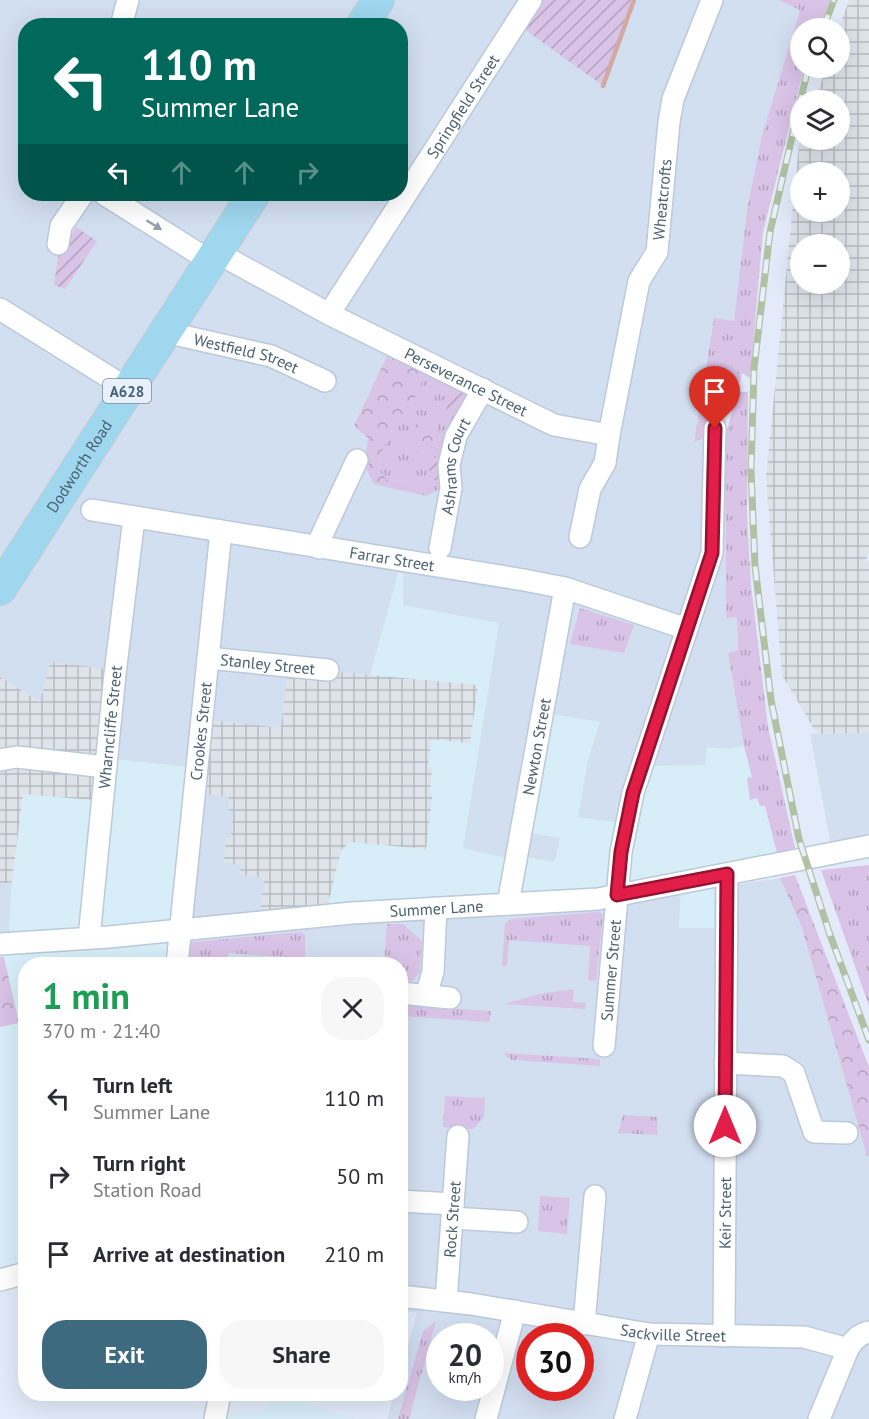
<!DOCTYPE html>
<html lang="en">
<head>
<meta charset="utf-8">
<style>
	:root { --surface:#fff; --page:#f7f7f7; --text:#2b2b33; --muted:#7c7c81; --accent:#3d6a7e }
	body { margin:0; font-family:"PT Sans",sans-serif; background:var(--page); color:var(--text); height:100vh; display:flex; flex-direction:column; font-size:22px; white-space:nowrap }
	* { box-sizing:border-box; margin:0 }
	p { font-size:20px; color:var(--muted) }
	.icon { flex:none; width:33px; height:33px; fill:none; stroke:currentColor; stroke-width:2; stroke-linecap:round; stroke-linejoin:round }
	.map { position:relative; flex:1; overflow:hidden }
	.side { position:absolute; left:18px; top:957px; width:390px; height:444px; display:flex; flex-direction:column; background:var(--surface); border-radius:24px; box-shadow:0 6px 24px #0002 }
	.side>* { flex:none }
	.banner { position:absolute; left:18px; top:18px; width:390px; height:183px; border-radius:24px; box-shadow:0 6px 24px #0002; background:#00695c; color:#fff; overflow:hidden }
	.tools { position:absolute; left:790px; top:18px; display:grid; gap:12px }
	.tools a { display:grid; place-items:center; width:60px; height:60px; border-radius:50%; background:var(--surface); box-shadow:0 6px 24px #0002; font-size:30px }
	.speed { position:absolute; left:426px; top:1323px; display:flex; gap:12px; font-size:30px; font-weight:700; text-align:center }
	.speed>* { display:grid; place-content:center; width:78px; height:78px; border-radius:50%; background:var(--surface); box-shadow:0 6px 24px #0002; line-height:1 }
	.speed small { font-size:15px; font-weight:400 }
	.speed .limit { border:9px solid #d22; background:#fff; color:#111 }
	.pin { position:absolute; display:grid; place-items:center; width:51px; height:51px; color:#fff; margin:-62px -26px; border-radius:50% 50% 50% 0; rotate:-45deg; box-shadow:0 0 6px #0007 }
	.pin .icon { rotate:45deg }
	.me { position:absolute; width:66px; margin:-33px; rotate:0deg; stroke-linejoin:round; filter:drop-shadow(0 0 4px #0008) }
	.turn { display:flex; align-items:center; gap:21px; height:126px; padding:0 24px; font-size:27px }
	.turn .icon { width:78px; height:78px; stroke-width:2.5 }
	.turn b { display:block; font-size:42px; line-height:51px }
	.lanes { display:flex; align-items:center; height:57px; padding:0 24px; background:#0003; justify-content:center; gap:30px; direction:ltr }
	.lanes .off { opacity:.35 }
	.round { display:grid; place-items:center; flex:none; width:63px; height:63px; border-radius:24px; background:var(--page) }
	.overview { display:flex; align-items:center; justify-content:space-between; height:102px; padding:0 24px }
	h1 { font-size:36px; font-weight:600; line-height:45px; color:#1e9e55 }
	.cta { display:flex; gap:12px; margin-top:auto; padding:12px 24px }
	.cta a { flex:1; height:69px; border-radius:24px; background:var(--accent); color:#fff; font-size:24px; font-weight:600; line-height:69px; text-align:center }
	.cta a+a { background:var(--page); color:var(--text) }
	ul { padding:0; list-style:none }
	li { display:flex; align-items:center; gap:18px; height:78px; padding:0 24px }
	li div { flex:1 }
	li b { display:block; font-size:22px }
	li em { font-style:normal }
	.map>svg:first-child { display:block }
	.residential { fill:#d2dff1; fill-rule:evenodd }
	.commercial { fill:#d7eef9 }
	.industrial { fill:url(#industrial-grid); fill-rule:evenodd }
	.grass { fill:url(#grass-tufts) }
	.forest { fill:url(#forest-crowns) }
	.garden { fill:url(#garden-furrows) }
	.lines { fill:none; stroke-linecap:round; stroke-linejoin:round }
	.stream { stroke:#d2aaa1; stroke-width:4.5 }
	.minor-casing { stroke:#bbc9d8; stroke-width:24 }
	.highway-casing { stroke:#c5ccd1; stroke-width:34 }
	.minor { stroke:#fff; stroke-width:21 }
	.highway { stroke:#9fd7ef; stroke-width:32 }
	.rail-casing { stroke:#b0c2a3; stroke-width:7 }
	.rail { stroke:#e9f0fd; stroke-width:4.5; stroke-dasharray:14; stroke-linecap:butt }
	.oneway { fill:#93a0a9 }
	.route-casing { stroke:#92132f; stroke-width:15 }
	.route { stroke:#e11d48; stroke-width:10 }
	.labels { text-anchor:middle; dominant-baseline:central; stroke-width:4.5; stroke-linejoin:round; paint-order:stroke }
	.shield { fill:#e9f0fd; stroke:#7a8c9a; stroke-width:1.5 }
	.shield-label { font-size:15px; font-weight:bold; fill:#4b616f }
	.street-label { font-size:16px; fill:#4b616f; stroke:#e9f0fd }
</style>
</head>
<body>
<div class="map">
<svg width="869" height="1419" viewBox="0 0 869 1419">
	<defs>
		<pattern id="industrial-grid" width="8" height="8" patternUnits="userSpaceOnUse" patternTransform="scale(1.5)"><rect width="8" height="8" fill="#dde3e9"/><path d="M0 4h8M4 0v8" fill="none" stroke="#b5bbc1"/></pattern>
		<pattern id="grass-tufts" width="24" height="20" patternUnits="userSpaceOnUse" patternTransform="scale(1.5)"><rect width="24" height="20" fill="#d9c3e6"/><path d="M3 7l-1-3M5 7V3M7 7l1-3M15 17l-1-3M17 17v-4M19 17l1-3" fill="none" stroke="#b2a2bf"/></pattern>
		<pattern id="forest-crowns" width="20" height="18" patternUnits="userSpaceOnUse" patternTransform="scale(1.5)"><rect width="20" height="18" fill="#d9c3e6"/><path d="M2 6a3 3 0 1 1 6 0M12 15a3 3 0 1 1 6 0" fill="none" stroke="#b2a2bf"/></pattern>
		<pattern id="garden-furrows" width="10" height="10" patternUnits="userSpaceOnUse" patternTransform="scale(1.5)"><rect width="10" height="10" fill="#d9c3e6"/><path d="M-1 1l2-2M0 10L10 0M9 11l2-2" fill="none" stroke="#b2a2bf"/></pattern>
	</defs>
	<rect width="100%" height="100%" fill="#e3ebfa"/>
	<!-- residential -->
	<g class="residential">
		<path d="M0,0H781L800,9L762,135L747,210L734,322L714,318L694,441L709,436L725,439L726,617H737L738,650L728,653L744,746L731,749L721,748L705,765L653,767L613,904L681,894L679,928H714V888L780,878L802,928L867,1155H869V1419H387L394,1394H400L401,1370L417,1313L400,1310V964H184L96,757L41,702L0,677ZM26,26H400V194H26ZM440,1336H490V1388H440ZM530,1336H580V1388H530Z"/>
		<polygon points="869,733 869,834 831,845 810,734"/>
		<polygon points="12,882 9,932 0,933 0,884"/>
	</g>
	<!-- commercial -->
	<g class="commercial">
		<polygon points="398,573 403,574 403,605 499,623 463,848 503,857 527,857 555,862 560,838 530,833 552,714 600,722 588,760 578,817 635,825 648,766 705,765 707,747 731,749 744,746 758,798 760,806 765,805 778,858 608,891 327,908 341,850 350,842 426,849 432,798 430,792 432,768 428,767 431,739 469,743 401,679 370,675"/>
		<polygon points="96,757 189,767 175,922 79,930 9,932 12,882 23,794 92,800"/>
		<polygon points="714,888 714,928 679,928 681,894"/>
		<polygon points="165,943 165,964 26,964 25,1267 0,1274 0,1027 19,1023 4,957 5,952"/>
		<polygon points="281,1397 292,1400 355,1419 222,1419 223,1416 238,1411 262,1411"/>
	</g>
	<!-- industrial -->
	<g class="industrial">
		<path d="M849,0H869V553L866,560L869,562V733L817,734L782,675L766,478L799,145L801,140H840V100H815L826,68H840L839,28ZM801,172H840V212H801ZM801,244H840V284H801Z"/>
		<polygon points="51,662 106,669 92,800 23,794 12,882 0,884 0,677 40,702"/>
		<polygon points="338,672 478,685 470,743 431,739 428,767 432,767 430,792 432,798 426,849 350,842 341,850 327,908 260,912 264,883 260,877 240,875 241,865 224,863 226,838 231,838 233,811 228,810 229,797 205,794 206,720 281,728 287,677 337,683"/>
	</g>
	<!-- grass -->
	<g class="grass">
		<polygon points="779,0 830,0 819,28 801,28 801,68 804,68 763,232 750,378 720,360 717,411 711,414 709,436 694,442 714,318 734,321 747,210 762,135 800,10"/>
		<polygon points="423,379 448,391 453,385 458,388 440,489 426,496 411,482 387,480 377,468 385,441 411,405"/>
		<polygon points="737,392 748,392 747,516 751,585 768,727 795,848 777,853 765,806 760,806 757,798 750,800 747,778 752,777 744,746 728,653 738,650 737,617 726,618 725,439"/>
		<polygon points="580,608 634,625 624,653 570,644"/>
		<polygon points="869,865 869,1006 821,870"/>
		<polygon points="599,912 603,915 596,981 588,980 590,946 509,940 507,966 502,966 505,923 510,919"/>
		<polygon points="387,924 403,924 422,941 420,972 412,981 401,980 400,964 384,964"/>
		<polygon points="301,932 305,935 305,959 229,953 227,959 188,957 189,944 193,942"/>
		<polygon points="574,989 573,1002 586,1003 585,1009 503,1004 545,993"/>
		<polygon points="400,1005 491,1011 489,1022 401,1016"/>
		<polygon points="503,1053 600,1059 600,1066 512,1060"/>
		<polygon points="445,1096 485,1098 484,1117 473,1129 443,1127"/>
		<polygon points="623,1115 658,1117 657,1135 618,1133"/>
		<polygon points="540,1196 570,1198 567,1234 538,1231"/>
		<polygon points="436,1321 409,1419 398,1419 423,1331"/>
	</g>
	<!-- forest -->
	<g class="forest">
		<path d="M392,355L453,385L449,391L423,379C419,388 416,397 411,405C397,428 383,441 377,468L387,480L411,482L426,496L374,484L364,465L368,438L354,426L387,356Z"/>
		<polygon points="720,360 742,373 740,382 730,384 726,412 717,411"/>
		<path d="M417,415L427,418L437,426C439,441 430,447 417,453L415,435Z"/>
		<polygon points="795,875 869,1067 869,1155 867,1156 802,928 780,878"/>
		<polygon points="0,957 4,957 19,1023 0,1027"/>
	</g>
	<!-- garden -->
	<g class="garden">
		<polygon points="543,0 632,0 602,85 524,29"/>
		<polygon points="76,227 97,241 65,289 54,285 58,257"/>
		<polygon points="458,388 471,395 453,422 445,406"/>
		<polygon points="432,457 445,458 440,489 427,466"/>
	</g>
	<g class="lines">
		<!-- stream -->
		<polyline class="stream" points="603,86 634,0"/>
		<defs>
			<g id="minor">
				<polyline points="121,26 128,0"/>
				<polyline points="104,194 210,261"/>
				<polyline points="58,244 61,226 83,194"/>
				<path id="s1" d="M216,252L329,314L531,0"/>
				<polyline points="0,309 128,389"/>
				<path id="s2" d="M329,314L554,425L609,435"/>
				<path id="s3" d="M165,332L271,356L325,381"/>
				<path id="s4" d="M92,510L524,580L565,588L687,629"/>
				<path id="s5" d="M580,537L590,489L605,463L609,435L639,281L657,252L669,122L673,99L712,0"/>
				<polyline points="319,548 321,537 357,460"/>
				<path id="s6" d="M440,548L451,488L449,465L456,436L483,389"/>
				<path id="s7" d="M208,658L328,670"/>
				<polyline points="0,760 17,757 106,767"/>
				<path id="s8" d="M508,904L565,588"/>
				<path id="s9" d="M89,938L115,674L134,518"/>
				<path id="s10" d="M0,944L109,937L352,913L598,899L869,846"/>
				<path id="s11" d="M177,964L221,531"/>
				<polyline points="400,993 450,998"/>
				<polyline points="426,995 433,972 436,908"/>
				<path id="s12" d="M604,1046L621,852L633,793L712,553L715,428"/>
				<polyline points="725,1063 783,1066 794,1073 814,1132 847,1133"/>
				<polyline points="400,1201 453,1204"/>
				<polyline points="452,1218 517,1222"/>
				<polyline points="0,1280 26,1273"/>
				<path id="s13" d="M400,1296L471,1304L649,1334L804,1337L848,1349"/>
				<path id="s14" d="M446,1301L458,1136"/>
				<polyline points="584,1324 595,1196"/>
				<path id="s15" d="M724,1336L727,874"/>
				<polyline points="215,1419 220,1394"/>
				<polyline points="486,1419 515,1311"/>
				<polyline points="625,1419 649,1334"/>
				<path d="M819,1419L848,1349C853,1340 859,1334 869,1332"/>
			</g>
			<g id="highway">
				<polyline points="362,26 378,0"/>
				<path id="s16" d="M0,589L254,194"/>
			</g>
		</defs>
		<!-- minor casing -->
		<use href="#minor" class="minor-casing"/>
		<!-- highway casing -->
		<use href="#highway" class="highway-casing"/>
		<!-- minor -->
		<use href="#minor" class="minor"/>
		<!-- highway -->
		<use href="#highway" class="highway"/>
		<defs>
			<g id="rail">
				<polyline points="823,28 834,0"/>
				<polyline points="808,68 770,232 754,368 751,471 755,566 771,700 799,839 829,932 869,1040"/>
			</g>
		</defs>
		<!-- rail casing -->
		<use href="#rail" class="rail-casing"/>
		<!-- rail -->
		<use href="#rail" class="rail"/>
	</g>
	<!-- one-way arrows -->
	<defs><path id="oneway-solid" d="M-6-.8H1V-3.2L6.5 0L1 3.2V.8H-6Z" transform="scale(1.5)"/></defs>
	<use class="oneway" href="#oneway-solid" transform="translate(154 225) rotate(32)"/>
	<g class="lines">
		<defs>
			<polyline id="route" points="715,428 712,553 633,793 621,852 617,895 727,874 725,1126"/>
		</defs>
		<!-- route casing -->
		<use href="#route" class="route-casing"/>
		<!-- route -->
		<use href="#route" class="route"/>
	</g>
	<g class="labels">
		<!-- shield labels -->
		<rect class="shield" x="103" y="379" width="48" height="24" rx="4.5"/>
		<g class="shield-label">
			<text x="127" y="391">A628</text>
		</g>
		<!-- street labels -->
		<g class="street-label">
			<text stroke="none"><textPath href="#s1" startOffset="376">Springfield Street</textPath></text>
			<text stroke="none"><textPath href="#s5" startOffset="351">Wheatcrofts</textPath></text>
			<text stroke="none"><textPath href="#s3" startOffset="84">Westfield Street</textPath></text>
			<text stroke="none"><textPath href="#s2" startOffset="153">Perseverance Street</textPath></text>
			<text stroke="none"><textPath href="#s16" startOffset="146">Dodworth Road</textPath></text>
			<text stroke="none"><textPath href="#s6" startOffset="84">Ashrams Court</textPath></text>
			<text stroke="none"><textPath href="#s4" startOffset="304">Farrar Street</textPath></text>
			<text stroke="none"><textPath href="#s7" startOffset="60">Stanley Street</textPath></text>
			<text stroke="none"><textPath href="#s9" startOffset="212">Wharncliffe Street</textPath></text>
			<text stroke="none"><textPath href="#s11" startOffset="234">Crookes Street</textPath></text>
			<text stroke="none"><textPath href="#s8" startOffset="160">Newton Street</textPath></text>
			<text stroke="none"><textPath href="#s10" startOffset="438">Summer Lane</textPath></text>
			<text stroke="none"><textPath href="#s12" startOffset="76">Summer Street</textPath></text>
			<text stroke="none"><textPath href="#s15" startOffset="123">Keir Street</textPath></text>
			<text stroke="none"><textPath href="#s14" startOffset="82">Rock Street</textPath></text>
			<text stroke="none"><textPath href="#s13" startOffset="276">Sackville Street</textPath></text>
		</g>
	</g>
</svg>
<div class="tools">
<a><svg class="icon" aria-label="search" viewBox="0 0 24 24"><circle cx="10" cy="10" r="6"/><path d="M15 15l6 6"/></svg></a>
<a><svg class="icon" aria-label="layers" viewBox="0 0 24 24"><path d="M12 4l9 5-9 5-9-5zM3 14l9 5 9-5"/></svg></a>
<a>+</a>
<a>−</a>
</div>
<div class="speed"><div>20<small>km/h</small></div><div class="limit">30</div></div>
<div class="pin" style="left:715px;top:428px;background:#d93025"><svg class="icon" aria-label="arrive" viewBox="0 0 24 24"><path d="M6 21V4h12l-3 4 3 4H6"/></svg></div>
<svg class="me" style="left:725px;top:1126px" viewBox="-20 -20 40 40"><circle r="19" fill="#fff"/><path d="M0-13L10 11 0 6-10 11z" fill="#e11d48"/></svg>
<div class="banner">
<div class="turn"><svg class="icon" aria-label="left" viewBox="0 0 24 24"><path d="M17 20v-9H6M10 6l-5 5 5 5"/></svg><div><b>110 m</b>Summer Lane</div></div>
<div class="lanes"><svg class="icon" aria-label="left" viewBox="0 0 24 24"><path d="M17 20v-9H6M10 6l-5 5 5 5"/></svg><svg class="icon off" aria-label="ahead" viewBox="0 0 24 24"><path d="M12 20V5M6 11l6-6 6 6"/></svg><svg class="icon off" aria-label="ahead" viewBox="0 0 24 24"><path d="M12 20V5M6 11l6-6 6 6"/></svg><svg class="icon off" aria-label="right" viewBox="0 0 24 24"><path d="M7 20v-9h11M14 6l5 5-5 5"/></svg></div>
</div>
<section class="side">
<div class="overview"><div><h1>1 min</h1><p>370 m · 21:40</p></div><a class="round"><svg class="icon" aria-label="close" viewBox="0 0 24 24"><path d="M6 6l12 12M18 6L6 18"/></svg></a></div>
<ul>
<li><svg class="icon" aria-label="left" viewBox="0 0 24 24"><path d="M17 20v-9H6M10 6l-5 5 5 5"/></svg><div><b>Turn left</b><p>Summer Lane</p></div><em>110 m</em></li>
<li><svg class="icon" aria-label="right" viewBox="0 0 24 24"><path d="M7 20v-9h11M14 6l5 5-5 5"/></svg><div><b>Turn right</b><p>Station Road</p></div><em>50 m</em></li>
<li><svg class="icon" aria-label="arrive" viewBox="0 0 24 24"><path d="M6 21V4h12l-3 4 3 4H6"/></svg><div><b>Arrive at destination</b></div><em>210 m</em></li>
</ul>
<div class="cta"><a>Exit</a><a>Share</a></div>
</section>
</div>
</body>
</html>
